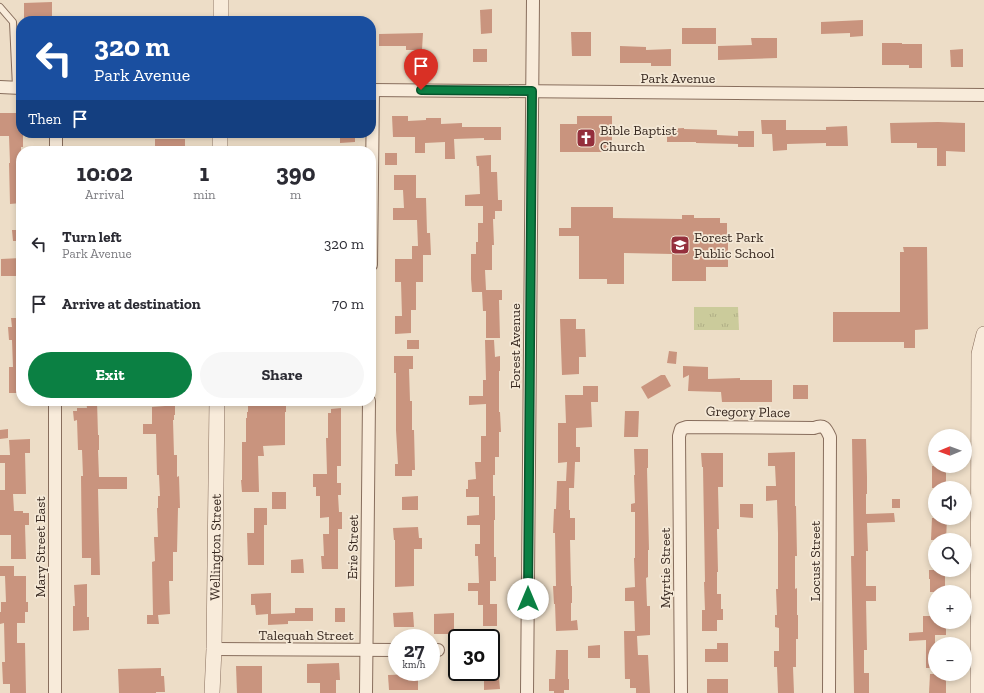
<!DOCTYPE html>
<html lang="en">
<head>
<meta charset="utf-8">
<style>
	:root { --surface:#fff; --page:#f7f7f7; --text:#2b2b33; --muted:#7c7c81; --accent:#0b8043 }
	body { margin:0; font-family:"Zilla Slab",serif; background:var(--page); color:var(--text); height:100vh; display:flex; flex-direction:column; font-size:15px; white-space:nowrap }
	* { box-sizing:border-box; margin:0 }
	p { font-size:13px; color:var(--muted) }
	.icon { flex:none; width:22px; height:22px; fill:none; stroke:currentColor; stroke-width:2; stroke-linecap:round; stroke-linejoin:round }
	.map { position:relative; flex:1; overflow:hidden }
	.panel { position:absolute; left:16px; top:146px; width:360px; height:260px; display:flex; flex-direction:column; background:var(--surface); border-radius:16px; box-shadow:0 2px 6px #0003 }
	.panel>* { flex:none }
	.hud { position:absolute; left:16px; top:16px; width:360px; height:122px; border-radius:16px; box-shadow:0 2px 6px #0003; background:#1a4fa0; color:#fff; overflow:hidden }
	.needle { width:26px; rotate:269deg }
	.fabs { position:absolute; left:928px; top:429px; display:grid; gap:8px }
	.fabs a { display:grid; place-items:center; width:44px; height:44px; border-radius:50%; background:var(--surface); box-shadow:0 2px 6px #0003; font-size:20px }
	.speed { position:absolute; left:388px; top:629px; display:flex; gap:8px; font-size:20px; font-weight:700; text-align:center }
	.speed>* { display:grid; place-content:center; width:52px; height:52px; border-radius:50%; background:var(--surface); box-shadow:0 2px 6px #0003; line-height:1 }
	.speed small { font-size:10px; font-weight:400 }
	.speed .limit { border:2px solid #111; border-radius:6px; background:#fff; color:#111 }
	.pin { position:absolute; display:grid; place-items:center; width:34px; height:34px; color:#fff; margin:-41px -17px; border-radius:50% 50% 50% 0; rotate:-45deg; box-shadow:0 0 4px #0007 }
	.pin .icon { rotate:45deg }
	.me { position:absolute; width:44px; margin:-22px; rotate:0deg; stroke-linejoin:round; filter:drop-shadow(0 0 3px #0008) }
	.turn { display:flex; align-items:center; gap:14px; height:84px; padding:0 12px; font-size:18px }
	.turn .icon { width:52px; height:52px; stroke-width:2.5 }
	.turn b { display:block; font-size:28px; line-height:34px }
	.then { display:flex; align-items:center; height:38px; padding:0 12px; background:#0003; gap:8px; font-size:15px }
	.eta { display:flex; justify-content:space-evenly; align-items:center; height:68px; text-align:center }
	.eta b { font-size:24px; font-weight:700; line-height:28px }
	.primary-button { display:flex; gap:8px; margin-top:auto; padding:8px 12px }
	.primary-button a { flex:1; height:46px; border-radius:24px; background:var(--accent); color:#fff; font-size:16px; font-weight:700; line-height:46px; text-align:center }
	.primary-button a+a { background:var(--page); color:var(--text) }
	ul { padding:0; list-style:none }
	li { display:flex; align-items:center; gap:12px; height:60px; padding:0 12px }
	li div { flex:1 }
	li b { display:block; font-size:15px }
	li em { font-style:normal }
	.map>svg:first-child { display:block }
	.park { fill:url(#park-tufts) }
	.building { fill:#c9947e }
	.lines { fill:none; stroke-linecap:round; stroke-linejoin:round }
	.service-casing { stroke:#886e5d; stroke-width:8 }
	.minor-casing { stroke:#886e5d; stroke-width:14 }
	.tertiary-casing { stroke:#886e5d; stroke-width:16 }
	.service { stroke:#f8ebda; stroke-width:6 }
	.minor { stroke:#f8ebda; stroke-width:12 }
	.tertiary { stroke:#f8ebda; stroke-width:15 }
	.route-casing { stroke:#07532c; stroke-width:10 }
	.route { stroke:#0b8043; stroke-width:7 }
	.labels { text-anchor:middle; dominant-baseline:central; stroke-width:3.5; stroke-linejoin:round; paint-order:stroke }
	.street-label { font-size:14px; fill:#382920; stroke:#f4e8d6 }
	.poi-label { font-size:14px; fill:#382920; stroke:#f4e8d6; text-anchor:start }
</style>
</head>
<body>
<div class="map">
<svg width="984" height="693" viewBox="0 0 984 693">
	<defs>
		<pattern id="park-tufts" width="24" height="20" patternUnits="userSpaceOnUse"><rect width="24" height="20" fill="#cbcb9b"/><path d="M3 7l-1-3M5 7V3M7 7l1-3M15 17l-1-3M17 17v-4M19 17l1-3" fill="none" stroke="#afae85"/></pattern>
	</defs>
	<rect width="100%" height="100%" fill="#edddc7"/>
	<!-- park -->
	<polygon class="park" points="694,307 738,307 739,330 694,330"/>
	<!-- building -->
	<g class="building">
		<polygon points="52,2 52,21 24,21 24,3"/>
		<polygon points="492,9 492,33 481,34 480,10"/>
		<polygon points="863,20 863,36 850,37 850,33 821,34 821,22"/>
		<rect x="682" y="28" width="34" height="16"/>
		<polygon points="571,32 591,32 591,56 572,56"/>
		<polygon points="423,33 422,50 406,50 406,46 379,46 379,34"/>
		<polygon points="751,38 777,38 777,58 718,60 718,46 752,45"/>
		<polygon points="882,43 902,43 902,44 922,44 922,68 909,68 909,65 882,65"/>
		<polygon points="620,46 646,47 646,50 671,49 671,66 651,66 651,63 620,63"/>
		<rect x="473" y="49" width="14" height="13"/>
		<polygon points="963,49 963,67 951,67 950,50"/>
		<polygon points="0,113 21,113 21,133 23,133 23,147 21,147 21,203 10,204 9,163 10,163 9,136 0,136"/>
		<polygon points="392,116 408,116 408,121 426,120 426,118 441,118 441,124 462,123 462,127 501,127 501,140 484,140 484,138 454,139 455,159 445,159 445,142 425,143 425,153 415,153 415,137 393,137"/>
		<polygon points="577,116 612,116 612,152 560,152 560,124 577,124"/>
		<polygon points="761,120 786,120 786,130 826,130 826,127 847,126 848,146 826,146 826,143 787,144 787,150 773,151 772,134 762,134"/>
		<polygon points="938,122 965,123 965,152 946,151 946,166 937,166 937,148 917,148 917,143 891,143 890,123"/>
		<polygon points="684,128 684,129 717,130 717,135 738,136 738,131 754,131 754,147 738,147 738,144 696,143 696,142 667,142 667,129"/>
		<polygon points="340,133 355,133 355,142 340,143"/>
		<rect x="155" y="139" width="30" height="12"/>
		<rect x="385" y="153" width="12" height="12"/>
		<polygon points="491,155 491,172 497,172 498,200 502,200 502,211 495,211 495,219 493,219 494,245 492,245 492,270 485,270 486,290 502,290 502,300 499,300 500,338 486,338 486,311 483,311 482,292 472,292 471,279 471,254 476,254 476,242 478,242 478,223 483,223 483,206 465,206 465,195 480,194 479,166 477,166 476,156"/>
		<polygon points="394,175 416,175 416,198 426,198 427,233 430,233 431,255 423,255 423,282 416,282 416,310 411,310 411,333 395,334 395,316 402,316 401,282 395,282 395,259 412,259 412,246 418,246 417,220 393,220 393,208 404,208 403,190 394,190"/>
		<polygon points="571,207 613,207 613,218 682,219 682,215 694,215 694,218 720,218 720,223 727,223 727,234 728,234 728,267 706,267 706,281 672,281 672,254 624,253 624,284 607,284 607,279 579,279 579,236 559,236 559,228 571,228"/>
		<polygon points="12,230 21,230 21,241 13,241"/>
		<polygon points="903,247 927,247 928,329 915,330 915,348 904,348 904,342 833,342 833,312 900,312 900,252 904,252"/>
		<polygon points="21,258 21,276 1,276 1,259"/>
		<polygon points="11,318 21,318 21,393 9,393 9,367 13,367 12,340 9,340 8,327 12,327"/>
		<polygon points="560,319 576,319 576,329 585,329 586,357 579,357 579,374 562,375"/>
		<rect x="407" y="340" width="12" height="9"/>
		<polygon points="485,340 494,340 495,357 500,356 500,371 499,371 499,412 500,412 501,432 499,432 499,457 495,457 495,475 493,475 493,496 495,496 495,520 494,520 494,557 496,557 496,581 490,581 490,604 497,604 497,626 483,626 483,605 478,605 478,591 468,591 468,583 479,583 478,556 475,556 475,544 480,544 480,525 467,525 467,516 479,515 479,497 466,497 466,489 468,489 468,480 476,479 475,462 481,462 481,436 486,436 486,404 469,405 469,396 483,396 483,380 486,380"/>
		<polygon points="669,351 677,352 676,364 667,363"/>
		<polygon points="394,356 413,356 413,369 409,369 410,401 412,401 412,430 414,430 415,470 412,470 412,476 395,476 395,464 398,464 396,430 396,373 394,373"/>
		<polygon points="683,366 708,367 708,379 740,378 740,380 772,380 772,402 722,402 721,392 688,391 689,375 683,378"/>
		<polygon points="661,375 665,375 671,386 648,399 641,387"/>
		<rect x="793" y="385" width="15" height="14"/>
		<polygon points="583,386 598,386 598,402 591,402 592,427 576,428 576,447 580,447 580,462 575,462 574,488 569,488 569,510 570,510 570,518 575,518 575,540 570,540 571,586 572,586 572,603 571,603 571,621 577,620 578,630 556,631 555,604 554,604 553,586 556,586 555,533 553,533 554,509 556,509 557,481 566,481 567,462 558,463 558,423 566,423 565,395 583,395"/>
		<polygon points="86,401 97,401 98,435 99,435 99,450 98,450 99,477 127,477 127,489 98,489 100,575 91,575 91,558 82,558 81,476 83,476 82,450 78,450 77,420 74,421 73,411 77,411 77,408 87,408"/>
		<polygon points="165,401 175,401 175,415 174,415 174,420 173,420 174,455 177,455 177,477 179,476 180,508 178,508 177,552 173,552 173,581 169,581 170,614 158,615 159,624 147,624 147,615 153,615 152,562 155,561 154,537 158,537 157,508 158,508 158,496 160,496 159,475 157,475 156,434 143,434 143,424 152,424 152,407 165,406"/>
		<polygon points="248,401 282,401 283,404 286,404 286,412 285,412 285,445 263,446 264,456 258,456 259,492 242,492 241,480 242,480 242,442 246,442 246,418 247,418 247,412 248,412"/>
		<polygon points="341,408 341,466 337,466 337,483 341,483 341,495 338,495 339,512 342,512 342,529 338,529 338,569 322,569 321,556 324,556 323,534 329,534 329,517 320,518 320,496 316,496 316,487 313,487 313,474 327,474 326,438 328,438 328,413 331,413 331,409"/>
		<polygon points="625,411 639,411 638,437 624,437"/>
		<polygon points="8,429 8,438 0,439 0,430"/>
		<polygon points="30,439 30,453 25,453 26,494 13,494 14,511 23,511 23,513 29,513 29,525 25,525 26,559 11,559 11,535 0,535 0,490 5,490 5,463 0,463 0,455 10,455 9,440"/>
		<polygon points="852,439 866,439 867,477 867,494 866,494 866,514 894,513 895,522 867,523 868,551 866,551 866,586 876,586 876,601 866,601 867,650 864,650 864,673 869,673 869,693 854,693 851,556 854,556"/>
		<polygon points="634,449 648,449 648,468 647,468 649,550 648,550 648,577 646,578 647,606 650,606 650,635 637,636 638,655 648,655 650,693 636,693 636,688 630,688 630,679 625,679 624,631 635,631 634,601 625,601 625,588 635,587 634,558 635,558 635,512 631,512 631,504 635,503 634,475 635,475"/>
		<polygon points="795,452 795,506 796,506 797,556 795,556 795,589 797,588 797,615 798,615 798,639 796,639 796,667 793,667 794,693 778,693 777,667 774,667 774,651 779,651 779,628 775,627 775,615 777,615 776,589 778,589 778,533 777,500 766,501 766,486 776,486 775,466 768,466 768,453"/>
		<polygon points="701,453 723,453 723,487 718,487 719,529 717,529 718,572 717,572 717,594 721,594 721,609 723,609 723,620 717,620 717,631 702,631 702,610 705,610 704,582 705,582 703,467 702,467"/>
		<rect x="932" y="466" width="14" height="22"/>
		<rect x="272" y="492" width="14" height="17"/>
		<polygon points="418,496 418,510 402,510 402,497"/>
		<rect x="892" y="499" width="8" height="9"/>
		<polygon points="740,504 753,504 753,518 740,517"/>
		<polygon points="254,508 267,508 267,525 264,525 264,565 248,565 247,533 254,533"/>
		<polygon points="932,518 947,518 946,540 931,540"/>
		<polygon points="418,527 419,538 422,538 422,549 414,549 414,586 395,587 395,540 394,540 393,528"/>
		<polygon points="303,559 304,573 291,573 291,560"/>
		<polygon points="0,566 14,566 14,576 26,576 26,602 28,602 28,612 25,612 25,623 17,623 17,643 25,643 26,693 10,693 10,684 3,684 2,662 5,662 4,623 0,624 0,612 1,612 1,602 6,602 5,576 0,576"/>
		<polygon points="929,570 945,570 945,592 930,592 930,579 929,579"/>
		<polygon points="87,584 87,617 89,617 89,630 73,631 73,606 75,606 74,585"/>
		<polygon points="271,593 271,614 295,613 295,608 313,608 313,621 288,621 288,624 268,625 268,614 256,615 255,605 251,605 251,594"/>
		<rect x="335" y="608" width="10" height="14"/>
		<polygon points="413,612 414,627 394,627 393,613"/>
		<polygon points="454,613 454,634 434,634 434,614"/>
		<polygon points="923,616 935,616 935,622 946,622 946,635 935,635 935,668 926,668 926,640 909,641 909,633 923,632"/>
		<polygon points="717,643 728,643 728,662 705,662 705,649 717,649"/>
		<polygon points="600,645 600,658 588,658 588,646"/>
		<polygon points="556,650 568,650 568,679 569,679 569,690 564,690 564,693 554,693 554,691 549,691 549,679 555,679"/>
		<polygon points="339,663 340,680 336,680 336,693 320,693 320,683 307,683 307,664"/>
		<polygon points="236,666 262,666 262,693 237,693"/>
		<polygon points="161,668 161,676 164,676 165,692 156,692 156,693 119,693 118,669"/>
		<polygon points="418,674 418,690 389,690 388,675"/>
		<polygon points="930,674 946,674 946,693 929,693"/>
		<polygon points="484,678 499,678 500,689 484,690"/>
		<rect x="707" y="679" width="21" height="14"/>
	</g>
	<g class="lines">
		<defs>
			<polyline id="service" points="0,7 13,22 16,87"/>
			<g id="minor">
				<polyline points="0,87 21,88"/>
				<polyline points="371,90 984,95"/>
				<polyline points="56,151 56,133"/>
				<polyline points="371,265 373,90"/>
				<polyline points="214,649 397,650"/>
				<polyline points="431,650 438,650"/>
				<polyline points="55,693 55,401"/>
				<polyline points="366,693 369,401"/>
				<polyline points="527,693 533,0"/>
				<path d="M681,693L679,436L681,429L687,427L814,428C824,424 826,428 830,437L829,693"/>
			</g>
			<g id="tertiary">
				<polyline points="221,21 221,0"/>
				<polyline points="220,151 220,133"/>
				<path id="s1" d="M212,693L214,649L217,401"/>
				<polyline points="978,693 979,354 984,334"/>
			</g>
		</defs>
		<!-- service casing -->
		<use href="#service" class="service-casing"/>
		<!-- minor casing -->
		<use href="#minor" class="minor-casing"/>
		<!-- tertiary casing -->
		<use href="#tertiary" class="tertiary-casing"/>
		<!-- service -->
		<use href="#service" class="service"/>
		<!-- minor -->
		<use href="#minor" class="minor"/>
		<!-- tertiary -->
		<use href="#tertiary" class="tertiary"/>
	</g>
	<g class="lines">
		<defs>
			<polyline id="route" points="421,90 532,91 528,599"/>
		</defs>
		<!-- route casing -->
		<use href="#route" class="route-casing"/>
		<!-- route -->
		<use href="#route" class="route"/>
	</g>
	<!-- icons -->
	<defs>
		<symbol id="church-square" viewBox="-11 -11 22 22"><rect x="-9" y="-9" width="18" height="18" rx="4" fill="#942f3c" stroke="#f4e8d6"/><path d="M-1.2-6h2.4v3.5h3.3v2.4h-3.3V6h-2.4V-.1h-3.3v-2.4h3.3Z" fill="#fff"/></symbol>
		<symbol id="school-square" viewBox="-11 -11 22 22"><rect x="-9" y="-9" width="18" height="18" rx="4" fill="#942f3c" stroke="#f4e8d6"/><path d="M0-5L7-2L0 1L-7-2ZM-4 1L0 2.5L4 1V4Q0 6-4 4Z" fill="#fff"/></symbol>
	</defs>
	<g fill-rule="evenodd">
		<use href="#church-square" x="575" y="127" width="22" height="22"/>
		<use href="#school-square" x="669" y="234" width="22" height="22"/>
	</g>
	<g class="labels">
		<!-- street labels -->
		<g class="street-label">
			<text x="678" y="78">Park Avenue</text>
			<text transform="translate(515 346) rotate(-90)">Forest Avenue</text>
			<text transform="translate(748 412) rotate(1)">Gregory Place</text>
			<text transform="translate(40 547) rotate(-90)">Mary Street East</text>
			<text stroke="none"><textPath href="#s1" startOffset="146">Wellington Street</textPath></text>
			<text transform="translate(353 547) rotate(-89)">Erie Street</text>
			<text transform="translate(815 561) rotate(-90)">Locust Street</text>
			<text transform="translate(665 568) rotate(-90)">Myrtie Street</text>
			<text x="306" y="635">Talequah Street</text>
		</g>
		<!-- poi labels -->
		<g class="poi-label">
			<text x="600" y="130">Bible Baptist<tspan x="600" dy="16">Church</tspan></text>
			<text x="694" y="237">Forest Park<tspan x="694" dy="16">Public School</tspan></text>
		</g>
	</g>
</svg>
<div class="fabs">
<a><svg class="needle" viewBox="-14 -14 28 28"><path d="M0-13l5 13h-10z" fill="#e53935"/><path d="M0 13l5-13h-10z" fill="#7c7c81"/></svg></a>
<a><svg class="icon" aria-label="sound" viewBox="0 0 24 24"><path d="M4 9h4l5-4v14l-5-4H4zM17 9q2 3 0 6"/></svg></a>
<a><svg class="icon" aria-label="search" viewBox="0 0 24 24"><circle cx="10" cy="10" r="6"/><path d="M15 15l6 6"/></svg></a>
<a>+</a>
<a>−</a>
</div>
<div class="speed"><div>27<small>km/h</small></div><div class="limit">30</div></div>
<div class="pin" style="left:421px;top:90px;background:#d93025"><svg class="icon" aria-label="arrive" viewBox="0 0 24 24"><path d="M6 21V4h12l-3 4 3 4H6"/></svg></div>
<svg class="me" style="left:528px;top:599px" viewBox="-20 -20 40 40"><circle r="19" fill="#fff"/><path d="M0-13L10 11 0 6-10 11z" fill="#0b8043"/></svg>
<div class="hud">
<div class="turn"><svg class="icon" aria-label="left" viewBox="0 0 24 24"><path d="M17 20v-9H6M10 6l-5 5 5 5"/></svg><div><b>320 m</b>Park Avenue</div></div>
<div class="then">Then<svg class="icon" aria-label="arrive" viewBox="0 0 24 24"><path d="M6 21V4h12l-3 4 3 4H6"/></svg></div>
</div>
<section class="panel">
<div class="eta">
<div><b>10:02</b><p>Arrival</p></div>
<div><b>1</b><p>min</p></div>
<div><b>390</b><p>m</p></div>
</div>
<ul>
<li><svg class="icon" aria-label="left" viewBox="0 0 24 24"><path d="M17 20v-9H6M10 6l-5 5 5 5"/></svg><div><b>Turn left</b><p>Park Avenue</p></div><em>320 m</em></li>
<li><svg class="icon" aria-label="arrive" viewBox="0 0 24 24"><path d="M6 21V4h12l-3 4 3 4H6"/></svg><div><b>Arrive at destination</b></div><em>70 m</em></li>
</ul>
<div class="primary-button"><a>Exit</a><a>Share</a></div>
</section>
</div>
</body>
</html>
